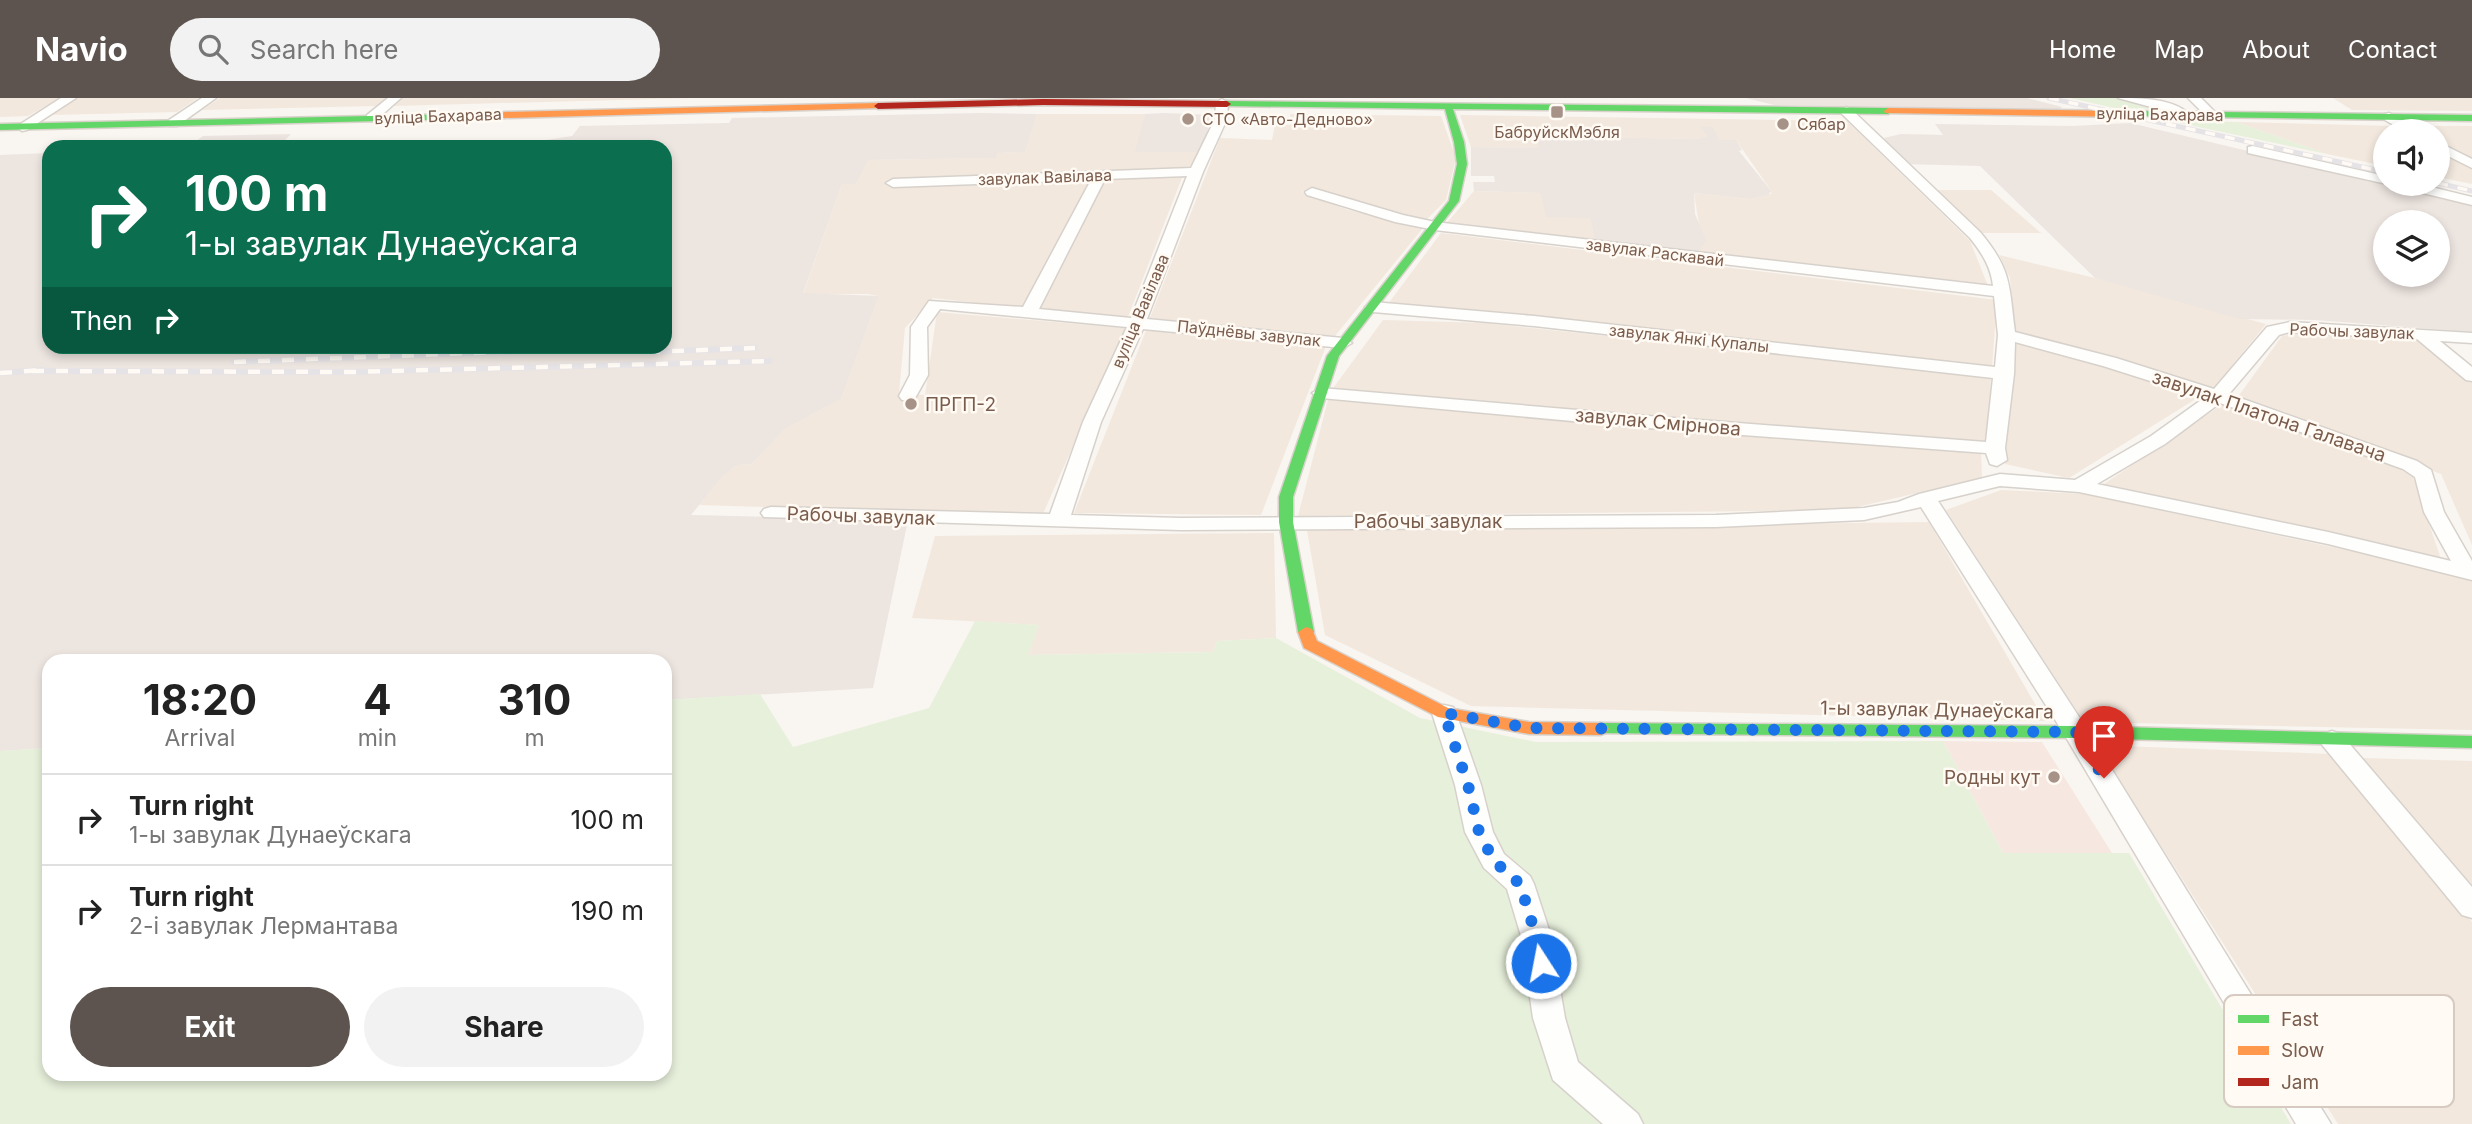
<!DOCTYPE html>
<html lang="en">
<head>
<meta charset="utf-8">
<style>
	:root { --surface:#fff; --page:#f2f2f2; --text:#222; --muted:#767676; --line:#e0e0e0; --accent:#5d544f }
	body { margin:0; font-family:Inter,sans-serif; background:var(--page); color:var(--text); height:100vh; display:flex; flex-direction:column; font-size:26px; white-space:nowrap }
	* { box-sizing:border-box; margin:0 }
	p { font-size:23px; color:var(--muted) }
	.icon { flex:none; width:38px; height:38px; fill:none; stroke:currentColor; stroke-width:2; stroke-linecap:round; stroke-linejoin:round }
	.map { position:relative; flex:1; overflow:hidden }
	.side { position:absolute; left:42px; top:556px; width:630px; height:427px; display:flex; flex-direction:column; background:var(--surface); border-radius:21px; box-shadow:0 4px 10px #0003 }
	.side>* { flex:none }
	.top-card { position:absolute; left:42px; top:42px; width:630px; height:214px; border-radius:21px; box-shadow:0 4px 10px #0003; background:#0b6e4f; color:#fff; overflow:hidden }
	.buttons { position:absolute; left:2373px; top:21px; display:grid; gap:14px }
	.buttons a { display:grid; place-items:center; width:77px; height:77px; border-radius:50%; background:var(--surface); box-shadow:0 4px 10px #0003; font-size:35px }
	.pin { position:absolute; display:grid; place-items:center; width:60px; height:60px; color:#fff; margin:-72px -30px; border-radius:50% 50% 50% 0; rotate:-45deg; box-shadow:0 0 7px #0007 }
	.pin .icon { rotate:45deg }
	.me { position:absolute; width:77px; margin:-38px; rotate:349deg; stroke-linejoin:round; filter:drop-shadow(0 0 5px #0008) }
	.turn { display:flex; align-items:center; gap:24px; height:147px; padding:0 28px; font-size:32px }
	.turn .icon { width:91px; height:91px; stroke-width:2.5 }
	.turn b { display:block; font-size:49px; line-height:60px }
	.then { display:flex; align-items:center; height:66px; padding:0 28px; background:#0003; gap:14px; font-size:26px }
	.eta { display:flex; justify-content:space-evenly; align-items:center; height:119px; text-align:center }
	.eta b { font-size:42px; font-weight:700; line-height:49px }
	.primary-button { display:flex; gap:14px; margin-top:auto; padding:14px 28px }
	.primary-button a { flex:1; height:80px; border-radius:42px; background:var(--accent); color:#fff; font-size:28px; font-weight:700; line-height:80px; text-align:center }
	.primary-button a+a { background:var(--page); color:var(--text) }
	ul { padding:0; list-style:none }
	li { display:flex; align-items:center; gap:21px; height:91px; padding:0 28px; border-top:2px solid var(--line) }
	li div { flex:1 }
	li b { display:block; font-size:26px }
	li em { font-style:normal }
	header { display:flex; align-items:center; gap:42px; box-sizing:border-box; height:98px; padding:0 35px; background:var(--accent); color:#fff }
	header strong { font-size:33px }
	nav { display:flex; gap:38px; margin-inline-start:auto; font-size:24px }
	.search { width:490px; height:63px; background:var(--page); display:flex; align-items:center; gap:18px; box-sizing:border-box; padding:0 24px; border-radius:38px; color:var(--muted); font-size:26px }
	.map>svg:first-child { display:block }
	.residential { fill:#f2e8de }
	.commercial { fill:#f6e8e1 }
	.industrial { fill:#ede5e0; fill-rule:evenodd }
	.green { fill:#e7f0db }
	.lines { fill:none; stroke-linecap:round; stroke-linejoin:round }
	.street-casing { stroke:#d7d1cb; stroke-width:3 }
	.fast-casing { stroke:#d9d2cb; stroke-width:3 }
	.slow-casing { stroke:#d9d2cb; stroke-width:3 }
	.jam-casing { stroke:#d9d2cb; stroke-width:3 }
	.street { fill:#fefefd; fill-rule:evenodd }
	.fast { fill:#63d668; fill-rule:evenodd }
	.slow { fill:#ff974d; fill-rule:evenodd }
	.jam { fill:#b3261e; fill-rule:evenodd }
	.rail-far1-casing { stroke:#e6e3e7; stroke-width:5 }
	.rail-casing { stroke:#e6e3e7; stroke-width:6 }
	.rail-far1 { stroke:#fffaf3; stroke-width:3.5; stroke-dasharray:10; stroke-linecap:butt }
	.rail { stroke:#fffaf3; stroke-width:4.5; stroke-dasharray:12; stroke-linecap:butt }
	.route { stroke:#1a73e8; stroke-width:12; stroke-dasharray:0 21.6 }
	.poi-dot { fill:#a69286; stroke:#fffaf3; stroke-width:2.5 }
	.labels { text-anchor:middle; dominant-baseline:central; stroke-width:5; stroke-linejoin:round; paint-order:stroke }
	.far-street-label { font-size:16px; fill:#7a5c4d; stroke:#fffaf3 }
	.far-poi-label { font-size:16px; fill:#7a5c4d; stroke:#fffaf3; text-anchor:start }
	.poi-label { font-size:19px; fill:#7a5c4d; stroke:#fffaf3; text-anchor:start }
	.street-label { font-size:19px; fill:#7a5c4d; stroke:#fffaf3 }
	.key { fill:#fffaf3; stroke:#d7cbc1; stroke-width:2 }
	.key-label { font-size:19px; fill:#7a5c4d }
</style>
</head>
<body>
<header>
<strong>Navio</strong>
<div class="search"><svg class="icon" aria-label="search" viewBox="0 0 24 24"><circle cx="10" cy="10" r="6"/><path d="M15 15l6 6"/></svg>Search here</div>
<nav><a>Home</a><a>Map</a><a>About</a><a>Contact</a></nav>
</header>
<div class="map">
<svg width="2472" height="1026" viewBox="0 0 2472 1026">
	<rect width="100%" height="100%" fill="#f9f5f0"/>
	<!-- residential -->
	<g class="residential">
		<polygon points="0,0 60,0 28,18 0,19"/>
		<polygon points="77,0 198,0 177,14 50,17"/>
		<polygon points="220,0 386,0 376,8 202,12"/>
		<polygon points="402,0 691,0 392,8"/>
		<polygon points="2333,0 2472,0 2472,13 2352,12"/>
		<polygon points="1037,16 1145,16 1136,54 1200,54 1188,71 892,82 888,87 1094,80 1023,210 933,200 905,230 899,295 925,297 937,214 1125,230 1042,418 699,407 721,380 737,367 752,366 785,331 841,301 879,198 868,196 803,196 842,86 856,86 867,62 996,60 998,55 1025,54"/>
		<polygon points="1290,16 1441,18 1456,60 1446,102 1424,124 1373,111 1311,90 1301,94 1348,112 1423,130 1335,238 1150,220 1220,40 1272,42 1275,26 1291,27"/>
		<polygon points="1460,17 1847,23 1970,143 1988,188 1698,154 1699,126 1694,95 1750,101 1770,97 1772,94 1736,42 1719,42 1701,29 1707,38 1698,41 1534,38 1540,50 1471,49"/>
		<polygon points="2236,24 2393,28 2402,33 2385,33 2385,68 2327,56"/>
		<polygon points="2408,28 2472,28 2472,61 2438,43 2438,33 2418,33"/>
		<polygon points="2438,53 2472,70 2472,86 2438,79"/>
		<polygon points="1183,77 1128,219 1037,211 1106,79"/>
		<polygon points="1932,92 1991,92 2041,135 1978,135"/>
		<polygon points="1474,93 1541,95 1590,120 1595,143 1445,127"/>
		<polygon points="1441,135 1997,202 1992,270 1388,206"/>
		<polygon points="1999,157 2095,180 2266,226 2213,291 2014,233 2010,180"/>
		<polygon points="1383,222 1484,225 1991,279 1987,343 1331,293"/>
		<polygon points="1147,230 1326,248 1261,417 1074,415"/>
		<polygon points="2311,233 2419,240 2472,284 2472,447 2441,376 2237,300 2282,238"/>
		<polygon points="2013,244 2071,255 2202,297 2069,380 2005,366"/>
		<polygon points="1328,302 1981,355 1982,380 1844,412 1298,418"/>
		<polygon points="2223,306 2386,363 2413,379 2441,461 2104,386"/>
		<polygon points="2001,392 2084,396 2472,479 2472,632 2084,624 1946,412"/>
		<polygon points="1929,424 2045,623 1471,608 1325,537 1307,432"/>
		<polygon points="1274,435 1276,540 1217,543 1213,554 1027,557 1039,527 912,520 935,438"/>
		<polygon points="2097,647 2330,656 2472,824 2472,1026 2338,1026"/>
		<polygon points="2362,660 2472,663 2472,788"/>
	</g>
	<!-- commercial -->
	<polygon class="commercial" points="1943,643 2042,644 2112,755 2003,755"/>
	<!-- industrial -->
	<g class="industrial">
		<polygon points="1746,0 2027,0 2062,9 2060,11 1774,7"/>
		<polygon points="981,15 1037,16 1025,54 998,55 996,60 868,62 856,86 842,86 803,195 879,198 841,301 785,331 752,366 737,367 721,380 691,417 908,422 873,590 665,602 665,564 49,564 49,650 0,653 0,57 49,55 49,248 665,248 665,49 377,49 533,44 572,38 580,28 729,25 732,20"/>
		<polygon points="1145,16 1164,15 1213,17 1200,54 1135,54"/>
		<path d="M2130,25L2472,106V234L2315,222L2240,221L2095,180L1980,68L1904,66L1884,40L1901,36L1943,37L1935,26L2074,28ZM2385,124H2438V177H2385Z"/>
		<polygon points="1700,28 1713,29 1719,42 1736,42 1742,52 1739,53 1772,94 1769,95 1770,97 1750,101 1694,95 1695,116 1706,142 1698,154 1595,143 1590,120 1546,119 1541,95 1474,93 1473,84 1495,84 1494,78 1471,78 1471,49 1539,50 1534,38 1698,41 1707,38"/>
		<polygon points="291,36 278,49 174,49 192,46 203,38"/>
	</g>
	<!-- green -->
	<g class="green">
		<polygon points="2070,0 2116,0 2157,11 2114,10"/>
		<polygon points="2165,22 2236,24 2327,56"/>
		<polygon points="975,523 1039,527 1028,557 1213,554 1217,543 1276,540 1420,620 1536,644 1943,643 2003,755 2129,755 2291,1026 0,1026 0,653 49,650 49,976 665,976 665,602 760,596 793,649 929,610"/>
	</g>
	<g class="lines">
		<defs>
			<g id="street">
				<polygon points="61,0 76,0 27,32 22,33 16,29"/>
				<polygon points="202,0 216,0 177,28 169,28 169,22"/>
				<polygon points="388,0 401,0 375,23 367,23 367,17"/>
				<path d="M2118,0C2140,0 2174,0 2190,17L2184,21L2173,15Z"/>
				<polygon points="2188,0 2201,0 2218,17 2216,20 2208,20"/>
				<path d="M1222,1L1228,5L1227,21L1203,74L1147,221L1343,240L1352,245L1343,250L1143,231L1101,324L1071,417L1180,420L1716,417L1864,410L1898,404L1919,396L2000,376L2075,382L2151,338L2204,300L2103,268L2015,244L2014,276L2005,350L2007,362L1997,368L1990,366L1986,355L1648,330L1321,300L1312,295L1321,290L1648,318L1986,344L1993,280L1534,228L1373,214L1365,209L1373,204L1534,218L1995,269L1998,237L1994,198L1435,132L1395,124L1307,97L1305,94L1312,90L1403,117L1435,124L1993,188C1991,169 1982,155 1970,140L1842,16L1840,13L1846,9L1850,10L1980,134C2012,172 2009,187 2015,234L2116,260L2214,291L2267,229L2290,224L2472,235V245L2440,243L2472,269V283L2466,282L2417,241L2290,234L2279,237L2229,296L2417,363L2431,372L2444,414L2472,463V482L2328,446L2079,394L2000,388L1938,403L2085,628L2331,1026H2296L2064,636L1921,409L1864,422L1716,429L1180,432L764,419L761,415L764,411L771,409L1050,416L1083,324L1127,229L940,211L927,229L928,277L914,302H902L899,298L910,277L911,229L929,203L1023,209L1091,82L893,89L886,85L893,81L1191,70L1215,21L1216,5ZM1187,78L1131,220L1039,211L1105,81ZM2220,305L2403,371L2415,379L2424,414L2451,463L2328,434L2097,386L2165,346Z"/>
				<polygon points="2389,15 2418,30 2419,33 2404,33 2385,22 2385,16"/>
				<polygon points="2438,44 2472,61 2472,70 2438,53"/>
				<polygon points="2253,48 2385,78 2387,86 2248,55 2248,49"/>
				<polygon points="2396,86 2419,86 2472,99 2472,107 2398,89"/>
				<polygon points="1444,607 1453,609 1456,615 1481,687 1493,734 1504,756 1530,778 1534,786 1551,838 1565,920 1578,964 1638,1016 1643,1026 1603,1026 1553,982 1533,920 1521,838 1507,791 1484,770 1465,734 1455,687 1432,615 1435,609"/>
				<polygon points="2332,633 2341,636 2472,789 2472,820 2462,817 2323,648 2319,642 2323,636"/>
			</g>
			<g id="fast">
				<polygon points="1227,3 1888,10 1892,13 1888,16 1453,11 1464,44 1467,66 1459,103 1339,258 1293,399 1293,424 1314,534 1306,539 1298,534 1279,424 1279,399 1327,258 1449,103 1457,66 1454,44 1445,11 1224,8 1223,6"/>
				<polygon points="2130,13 2472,17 2472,23 2127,18 2127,14"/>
				<polygon points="507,15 507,19 504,20 0,32 0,26"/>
				<polygon points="1600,625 2076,628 2472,638 2472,650 2076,640 1594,635 1591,631 1594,627"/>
			</g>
			<g id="slow">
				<polygon points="878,5 882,8 881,10 504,20 500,17 504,14"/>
				<polygon points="1888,10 2130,13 2134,16 2130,19 1885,15 1884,13"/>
				<polygon points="1306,529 1312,531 1317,543 1448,610 1529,624 1600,625 1606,627 1609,631 1606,635 1600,637 1529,636 1438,619 1304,550 1298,534"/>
			</g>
			<polygon id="jam" points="1043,1 1227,3 1231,6 1227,9 1043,7 878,11 874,8 878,5"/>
		</defs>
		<!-- street casing -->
		<use href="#street" class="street-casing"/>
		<!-- fast casing -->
		<use href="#fast" class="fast-casing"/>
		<!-- slow casing -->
		<use href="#slow" class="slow-casing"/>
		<!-- jam casing -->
		<use href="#jam" class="jam-casing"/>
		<!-- street -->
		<use href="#street" class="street"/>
		<!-- fast -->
		<use href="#fast" class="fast"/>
		<!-- slow -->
		<use href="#slow" class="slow"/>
		<!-- jam -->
		<use href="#jam" class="jam"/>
		<defs>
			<g id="rail-far1">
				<polyline points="2049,0 2385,74"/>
				<polyline points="2438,85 2472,93"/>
			</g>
			<g id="rail">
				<polyline points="648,254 755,250"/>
				<polyline points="234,264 656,248"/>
				<polyline points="32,273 353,274 769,263"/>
				<polyline points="0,275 42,272"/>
			</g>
		</defs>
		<!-- rail-far1 casing -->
		<use href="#rail-far1" class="rail-far1-casing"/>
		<!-- rail casing -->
		<use href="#rail" class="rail-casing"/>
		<!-- rail-far1 -->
		<use href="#rail-far1" class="rail-far1"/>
		<!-- rail -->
		<use href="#rail" class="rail"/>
	</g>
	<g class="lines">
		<!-- route -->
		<polyline class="route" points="1541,865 1536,838 1520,786 1494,763 1479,734 1468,687 1444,615 1529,630 2076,634 2104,680"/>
	</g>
	<!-- markers -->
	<g class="poi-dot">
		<rect x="1550" y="7" width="14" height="14" rx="3.5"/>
		<circle cx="1188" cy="21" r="7"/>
		<circle cx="1783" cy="26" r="7"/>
		<circle cx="911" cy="306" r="7"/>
		<circle cx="2054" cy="679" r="7"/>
	</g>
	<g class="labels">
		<!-- far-street labels -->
		<g class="far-street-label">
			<text transform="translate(2160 16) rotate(1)">вуліца Бахарава</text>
			<text transform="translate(438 18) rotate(-2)">вуліца Бахарава</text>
			<text transform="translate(1045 79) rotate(-2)">завулак Вавілава</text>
			<text transform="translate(1655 154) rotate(7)">завулак Раскавай</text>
			<text transform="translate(1140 213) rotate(-67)">вуліца Вавілава</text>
			<text transform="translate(2352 233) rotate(2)">Рабочы завулак</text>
			<text transform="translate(1249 235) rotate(6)">Паўднёвы завулак</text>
			<text transform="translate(1689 240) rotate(6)">завулак Янкі Купалы</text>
		</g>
		<!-- far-poi labels -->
		<g class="far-poi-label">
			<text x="1202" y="21">СТО «Авто-Дедново»</text>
			<text x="1797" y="26">Сябар</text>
			<text x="1557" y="34" text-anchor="middle">БабруйскМэбля</text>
		</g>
		<!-- poi labels -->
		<g class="poi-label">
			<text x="925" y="306">ПРГП-2</text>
			<text x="2040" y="679" text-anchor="end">Родны кут</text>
		</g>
		<!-- street labels -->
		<g class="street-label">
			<text transform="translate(2269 318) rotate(19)">завулак Платона Галавача</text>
			<text transform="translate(1658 324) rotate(5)">завулак Смірнова</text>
			<text transform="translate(861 418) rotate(2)">Рабочы завулак</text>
			<text x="1428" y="423">Рабочы завулак</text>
			<text transform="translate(1937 612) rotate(1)">1-ы завулак Дунаеўскага</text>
		</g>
	</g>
	<!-- legend -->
	<rect x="2224" y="897" width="230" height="112" rx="10" class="key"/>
	<rect x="2238" y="917" width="31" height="8" fill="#63d668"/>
	<rect x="2238" y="948" width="31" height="9" fill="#ff974d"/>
	<rect x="2238" y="980" width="31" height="8" fill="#b3261e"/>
	<g class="key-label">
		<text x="2281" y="928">Fast</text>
		<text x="2281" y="959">Slow</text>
		<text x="2281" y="991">Jam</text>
	</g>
</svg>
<div class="buttons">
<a><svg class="icon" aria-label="sound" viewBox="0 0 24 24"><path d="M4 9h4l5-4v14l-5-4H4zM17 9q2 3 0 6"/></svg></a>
<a><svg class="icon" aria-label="layers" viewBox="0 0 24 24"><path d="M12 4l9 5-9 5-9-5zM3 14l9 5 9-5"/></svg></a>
</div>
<div class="pin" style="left:2104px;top:680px;background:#d93025"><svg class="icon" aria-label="arrive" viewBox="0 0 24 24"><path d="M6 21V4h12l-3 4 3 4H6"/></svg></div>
<svg class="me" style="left:1541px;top:865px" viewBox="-20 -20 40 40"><circle r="17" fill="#1a73e8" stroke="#fff" stroke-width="3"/><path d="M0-11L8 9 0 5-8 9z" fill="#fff"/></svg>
<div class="top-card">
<div class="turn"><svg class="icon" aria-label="right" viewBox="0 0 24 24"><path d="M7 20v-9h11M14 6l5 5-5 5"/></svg><div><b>100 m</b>1-ы завулак Дунаеўскага</div></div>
<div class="then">Then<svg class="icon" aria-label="right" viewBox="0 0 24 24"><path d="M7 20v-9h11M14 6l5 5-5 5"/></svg></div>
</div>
<section class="side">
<div class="eta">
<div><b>18:20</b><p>Arrival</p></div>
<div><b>4</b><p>min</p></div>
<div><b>310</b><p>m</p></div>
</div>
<ul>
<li><svg class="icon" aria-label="right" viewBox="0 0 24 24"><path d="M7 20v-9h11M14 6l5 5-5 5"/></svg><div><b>Turn right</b><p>1-ы завулак Дунаеўскага</p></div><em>100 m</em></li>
<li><svg class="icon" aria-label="right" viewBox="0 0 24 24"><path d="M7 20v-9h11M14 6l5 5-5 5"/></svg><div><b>Turn right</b><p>2-і завулак Лермантава</p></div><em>190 m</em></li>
</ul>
<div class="primary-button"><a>Exit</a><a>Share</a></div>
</section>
</div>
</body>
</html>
